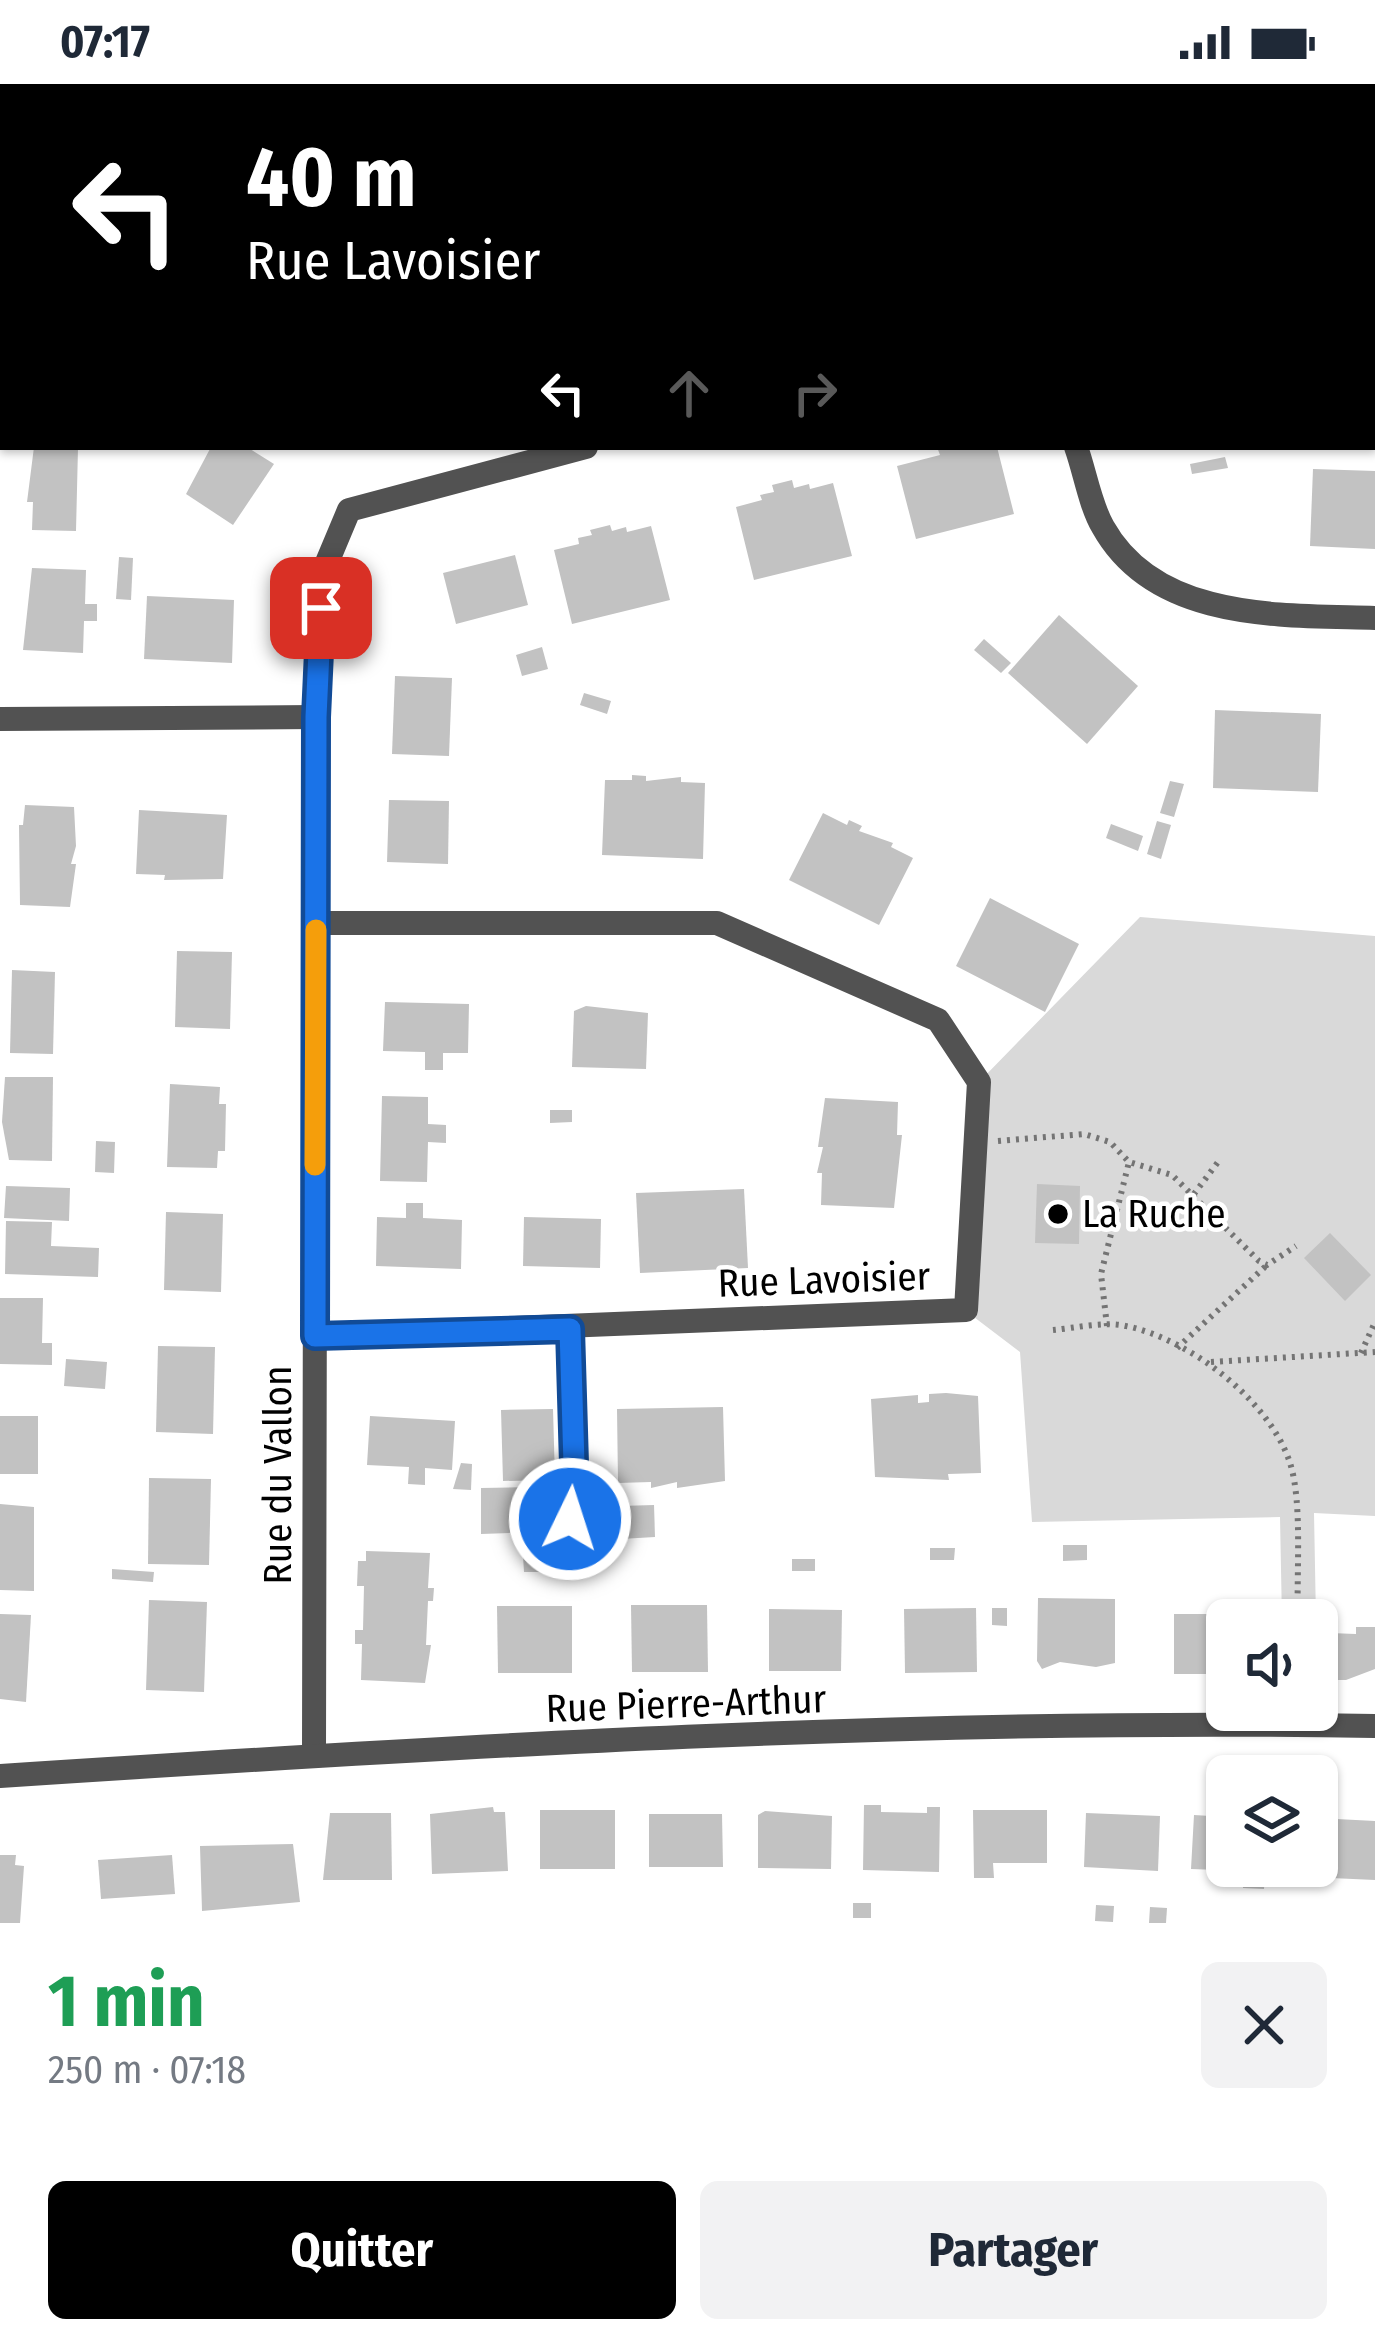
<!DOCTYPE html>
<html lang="fr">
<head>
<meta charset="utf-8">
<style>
	:root { --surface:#fff; --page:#f2f2f3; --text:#1f2937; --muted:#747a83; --accent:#000 }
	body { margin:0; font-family:"Fira Sans Condensed",sans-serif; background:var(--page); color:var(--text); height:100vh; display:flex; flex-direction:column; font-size:45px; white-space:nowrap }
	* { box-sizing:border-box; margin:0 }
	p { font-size:39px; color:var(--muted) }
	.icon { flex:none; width:66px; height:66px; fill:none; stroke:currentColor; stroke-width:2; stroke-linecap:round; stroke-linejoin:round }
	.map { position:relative; height:1839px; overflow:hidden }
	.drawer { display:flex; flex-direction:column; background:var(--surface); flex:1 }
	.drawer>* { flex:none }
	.hud { position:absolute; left:0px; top:0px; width:1377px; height:366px; box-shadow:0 3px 9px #0004; background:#000; color:#fff; overflow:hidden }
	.tools { position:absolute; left:1206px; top:1515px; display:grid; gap:24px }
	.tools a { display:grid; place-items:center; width:132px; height:132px; border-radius:18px; background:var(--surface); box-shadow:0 3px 9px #0004; font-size:60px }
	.pin { position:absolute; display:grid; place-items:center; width:102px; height:102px; color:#fff; margin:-51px; border-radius:24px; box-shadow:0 6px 18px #0006 }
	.me { position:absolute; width:132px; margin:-66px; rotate:4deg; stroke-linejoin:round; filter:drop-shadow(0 0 9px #0008) }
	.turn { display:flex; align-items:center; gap:42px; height:252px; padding:0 48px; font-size:54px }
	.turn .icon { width:156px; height:156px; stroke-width:2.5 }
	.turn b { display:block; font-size:84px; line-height:102px }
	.lanes { display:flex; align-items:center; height:114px; padding:0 48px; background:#0003; justify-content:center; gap:60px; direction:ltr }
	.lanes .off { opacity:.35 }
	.round { display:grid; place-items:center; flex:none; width:126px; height:126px; border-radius:18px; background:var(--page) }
	.headline { display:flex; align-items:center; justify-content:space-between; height:204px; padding:0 48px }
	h1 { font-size:72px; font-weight:700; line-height:90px; color:#1e9e55 }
	.button { display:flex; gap:24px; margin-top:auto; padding:24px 48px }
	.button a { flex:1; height:138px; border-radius:18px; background:var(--accent); color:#fff; font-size:48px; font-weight:700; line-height:138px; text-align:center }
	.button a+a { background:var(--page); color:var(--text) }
	.status { display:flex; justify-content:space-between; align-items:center; height:84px; padding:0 60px; background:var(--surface); direction:ltr }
	.status svg { height:33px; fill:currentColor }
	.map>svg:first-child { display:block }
	.green { fill:#d9d9d9 }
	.building { fill:#c2c2c2 }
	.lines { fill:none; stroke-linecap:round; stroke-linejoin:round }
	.primary-casing { stroke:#dbdbdb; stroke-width:36 }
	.path { stroke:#747474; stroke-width:6; stroke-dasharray:3 6; stroke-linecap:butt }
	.service { stroke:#525252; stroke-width:16 }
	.minor { stroke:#525252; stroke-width:24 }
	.primary { stroke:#000; stroke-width:30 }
	.route-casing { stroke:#114b97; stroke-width:30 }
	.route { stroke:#1a73e8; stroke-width:21 }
	.slow { stroke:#f59e0b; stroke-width:21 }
	.poi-dot { fill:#000; stroke:#fff; stroke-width:4.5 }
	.labels { text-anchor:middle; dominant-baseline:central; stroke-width:9; stroke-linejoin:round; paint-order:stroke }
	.poi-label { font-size:39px; fill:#000; stroke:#fff; text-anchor:start }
	.street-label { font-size:39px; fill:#000; stroke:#fff }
</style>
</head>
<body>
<div class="status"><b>07:17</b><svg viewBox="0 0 49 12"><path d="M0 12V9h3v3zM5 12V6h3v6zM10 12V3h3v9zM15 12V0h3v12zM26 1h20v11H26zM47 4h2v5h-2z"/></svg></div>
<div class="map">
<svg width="1375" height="1839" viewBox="0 0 1375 1839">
	<rect width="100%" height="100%" fill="#fff"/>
	<!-- green -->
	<polygon class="green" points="1140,833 1375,852 1375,1432 1314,1429 1316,1536 1282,1536 1280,1433 1032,1438 1020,1268 966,1227 979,998"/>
	<!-- building -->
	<g class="building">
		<polygon points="34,363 78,364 76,447 32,446 33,418 27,418"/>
		<polygon points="211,363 247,363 274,380 233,441 186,410"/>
		<polygon points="937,363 997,363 1014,430 916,455 897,382 940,371"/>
		<polygon points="1225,373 1228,384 1192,390 1190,380"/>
		<polygon points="1313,385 1375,387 1375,465 1310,462"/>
		<polygon points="792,396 794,404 809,400 810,405 833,399 852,472 754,496 736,423 762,416 760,411 774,408 772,401"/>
		<polygon points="610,441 612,447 626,443 627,448 651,442 670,516 572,540 554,466 579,460 578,454 592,451 590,446"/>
		<polygon points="515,471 528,521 456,540 443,489"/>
		<polygon points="119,473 133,474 131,516 116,515"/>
		<polygon points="32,484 86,486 85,520 97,520 97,537 84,537 83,569 23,566"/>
		<polygon points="147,512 234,516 232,579 144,575"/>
		<polygon points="1059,531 1138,602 1087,660 1008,589"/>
		<polygon points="984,555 1011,579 1001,589 974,566"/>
		<polygon points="542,563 548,585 522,592 516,571"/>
		<polygon points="395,592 452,594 449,672 392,670"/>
		<polygon points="584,609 611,617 607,630 580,621"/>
		<polygon points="1215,626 1321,630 1318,708 1213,704"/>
		<polygon points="632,691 646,692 646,697 681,693 681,698 705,699 703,775 602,771 605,696 632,696"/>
		<polygon points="1170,697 1184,700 1174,733 1160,729"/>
		<polygon points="389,716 449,717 448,780 387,778"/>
		<polygon points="25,721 74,723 76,762 71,780 76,780 70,823 20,821 19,741 23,741"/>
		<polygon points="139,726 227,731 223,795 164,796 165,791 136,790"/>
		<polygon points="823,729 847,741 849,736 862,742 859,747 893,759 891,763 913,774 879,841 789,796"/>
		<polygon points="1157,737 1171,741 1161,775 1147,770"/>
		<polygon points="1111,740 1143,752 1138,767 1106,754"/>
		<polygon points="990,814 1079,860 1045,928 956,882"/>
		<polygon points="177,867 232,868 230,945 175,943"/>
		<polygon points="12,886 55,888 53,970 10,969"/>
		<polygon points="385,918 469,920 468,969 443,969 443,986 425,986 425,968 383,967"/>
		<polygon points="586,922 648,929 646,985 572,983 574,927"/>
		<polygon points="5,993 53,993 52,1077 9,1076 2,1038"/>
		<polygon points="170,1000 220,1003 219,1020 226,1020 225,1067 218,1067 217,1084 167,1083"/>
		<polygon points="382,1012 428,1013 428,1040 446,1041 446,1059 428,1058 427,1098 380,1097"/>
		<polygon points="825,1014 898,1018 897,1051 902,1051 894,1124 821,1121 822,1089 817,1089 823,1063 818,1063"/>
		<polygon points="550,1026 572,1026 572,1038 550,1039"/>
		<polygon points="96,1057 115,1058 114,1089 95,1088"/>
		<polygon points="1037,1100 1080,1102 1079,1160 1035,1159"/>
		<polygon points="6,1102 70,1104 69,1137 4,1134"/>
		<polygon points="744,1105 748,1184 640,1189 636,1109"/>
		<polygon points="406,1119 423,1119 423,1134 462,1136 461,1185 376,1182 377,1133 406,1134"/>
		<polygon points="166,1128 223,1130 221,1208 164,1206"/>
		<polygon points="524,1133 601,1135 600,1184 523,1182"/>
		<polygon points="6,1137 52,1138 51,1162 99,1164 98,1193 5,1190"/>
		<polygon points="1330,1149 1371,1191 1345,1217 1304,1174"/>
		<polygon points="0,1214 43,1214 42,1259 52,1259 52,1281 0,1280"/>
		<polygon points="158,1262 215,1263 213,1350 156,1348"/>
		<polygon points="66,1275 107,1278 105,1305 64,1302"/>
		<polygon points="946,1309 978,1312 981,1389 948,1390 949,1396 875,1393 871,1315 918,1311 918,1319 929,1318 929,1310"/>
		<polygon points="723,1323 725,1397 677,1404 677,1398 651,1404 651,1398 618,1399 617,1325"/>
		<polygon points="553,1325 555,1396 503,1397 501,1326"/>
		<rect x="0" y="1332" width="38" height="58"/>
		<polygon points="370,1332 455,1337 452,1386 425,1384 425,1401 408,1400 409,1383 367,1381"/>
		<polygon points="461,1379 472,1380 471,1406 453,1405"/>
		<polygon points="149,1394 211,1395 209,1481 148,1480"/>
		<polygon points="534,1403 534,1437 510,1437 510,1449 481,1450 481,1404"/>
		<polygon points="0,1420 34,1423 34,1507 0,1506"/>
		<polygon points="654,1421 655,1453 621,1455 620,1422"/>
		<polygon points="1063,1461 1087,1461 1087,1476 1063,1477"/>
		<polygon points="930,1464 955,1464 954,1476 930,1476"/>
		<polygon points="366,1467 430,1469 428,1504 434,1504 433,1517 428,1517 426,1561 431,1561 425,1599 361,1596 362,1560 355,1560 355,1546 363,1546 364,1502 357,1502 358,1477 366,1477"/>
		<polygon points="523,1472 547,1472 547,1488 524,1488"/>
		<rect x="792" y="1475" width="23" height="12"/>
		<polygon points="112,1485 154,1488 153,1498 112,1495"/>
		<polygon points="1038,1514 1115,1515 1115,1579 1096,1583 1060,1578 1042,1585 1037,1577"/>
		<polygon points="149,1516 207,1518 204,1608 146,1606"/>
		<polygon points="631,1521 707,1521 708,1588 632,1588"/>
		<polygon points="497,1522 572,1522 572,1589 498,1589"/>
		<polygon points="976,1524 977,1588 905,1589 904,1525"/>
		<polygon points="992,1524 1007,1524 1007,1542 992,1541"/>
		<polygon points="769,1525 842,1526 841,1587 769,1587"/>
		<polygon points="0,1530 31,1531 26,1618 0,1615"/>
		<polygon points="1174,1530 1247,1530 1247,1536 1227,1536 1227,1590 1174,1590"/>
		<polygon points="1356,1543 1375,1543 1375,1585 1346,1596 1329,1596 1330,1549 1356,1550"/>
		<polygon points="864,1721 881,1721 881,1728 927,1729 927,1723 940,1723 939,1788 863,1786"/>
		<polygon points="493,1723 494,1728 505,1728 508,1787 432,1790 430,1730"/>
		<rect x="540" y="1726" width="75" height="59"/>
		<polygon points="973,1726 1047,1726 1047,1779 993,1779 994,1794 974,1794"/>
		<polygon points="765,1727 832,1732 831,1785 758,1784 758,1731"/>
		<polygon points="330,1729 391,1729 392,1796 323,1796"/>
		<polygon points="1086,1729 1160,1732 1158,1787 1084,1783"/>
		<polygon points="649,1730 722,1730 723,1783 649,1783"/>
		<polygon points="1194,1731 1227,1733 1227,1782 1265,1782 1264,1805 1243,1804 1244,1787 1191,1785"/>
		<polygon points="1317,1734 1375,1737 1375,1796 1309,1793 1309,1782 1317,1782"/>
		<polygon points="293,1760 300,1818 202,1827 200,1762"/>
		<polygon points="0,1771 16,1771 15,1781 24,1782 20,1839 0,1839"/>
		<polygon points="172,1771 175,1810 101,1815 98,1776"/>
		<rect x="853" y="1819" width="18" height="15"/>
		<polygon points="1096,1821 1114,1822 1113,1838 1095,1837"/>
		<polygon points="1150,1823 1167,1824 1166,1839 1149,1839"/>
	</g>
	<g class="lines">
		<defs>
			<g id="primary">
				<polyline points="96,3 108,0"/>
				<polyline points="0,28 3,27"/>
			</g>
		</defs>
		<!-- primary casing -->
		<use href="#primary" class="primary-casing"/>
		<!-- path -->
		<g class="path">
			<polyline points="998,1057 1084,1050 1110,1058 1129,1078 1172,1091 1259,1177 1267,1181 1296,1162"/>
			<polyline points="1194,1110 1221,1074"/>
			<polyline points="1107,1242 1101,1190 1129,1078"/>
			<path d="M1053,1246C1075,1244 1105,1237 1126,1242C1190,1255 1270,1317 1290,1379C1303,1419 1296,1492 1298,1536"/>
			<polyline points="1177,1264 1267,1181"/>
			<polyline points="1361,1269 1375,1238"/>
			<polyline points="1211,1278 1375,1268"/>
		</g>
		<!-- service -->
		<g class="service">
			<polyline points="1136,3 1147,0"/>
			<polyline points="570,1435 575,1414 570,1245"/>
		</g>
		<!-- minor -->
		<g class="minor">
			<path d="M1076,363C1085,388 1090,421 1103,443C1156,538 1283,531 1375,534"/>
			<polyline points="0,635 316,633"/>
			<polyline points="315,1252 966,1226 979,998 938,936 717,839 316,839"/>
			<polyline points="314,1671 316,633 323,488 349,426 586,363"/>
			<path d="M0,1692C457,1662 917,1634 1375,1642"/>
		</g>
		<!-- primary -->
		<use href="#primary" class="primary"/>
	</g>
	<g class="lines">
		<defs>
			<polyline id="route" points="321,524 316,633 315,1252 570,1245 575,1414 570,1435"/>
		</defs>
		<!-- route casing -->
		<use href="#route" class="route-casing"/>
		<!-- route -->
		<use href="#route" class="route"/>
		<!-- slow -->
		<polyline class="slow" points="315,1081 316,846"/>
	</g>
	<!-- markers -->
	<circle class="poi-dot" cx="1058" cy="1130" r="12"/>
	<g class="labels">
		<!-- poi labels -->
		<g class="poi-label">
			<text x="1082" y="1130">La Ruche</text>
		</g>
		<!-- street labels -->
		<g class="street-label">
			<text transform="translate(824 1196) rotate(-2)">Rue Lavoisier</text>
			<text transform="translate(278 1391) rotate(-90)">Rue du Vallon</text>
			<text transform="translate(686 1620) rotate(-2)">Rue Pierre-Arthur</text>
		</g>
	</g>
</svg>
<div class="tools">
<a><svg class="icon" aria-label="sound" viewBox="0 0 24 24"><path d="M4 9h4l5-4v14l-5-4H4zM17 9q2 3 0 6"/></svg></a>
<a><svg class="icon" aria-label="layers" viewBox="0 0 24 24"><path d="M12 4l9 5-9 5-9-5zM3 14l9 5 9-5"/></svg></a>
</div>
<div class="pin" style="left:321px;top:524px;background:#d93025"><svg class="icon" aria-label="arrive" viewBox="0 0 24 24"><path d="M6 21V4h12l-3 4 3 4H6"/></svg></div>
<svg class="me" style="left:570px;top:1435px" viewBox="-20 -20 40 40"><circle r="17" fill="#1a73e8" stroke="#fff" stroke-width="3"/><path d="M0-11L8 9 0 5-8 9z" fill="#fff"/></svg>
<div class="hud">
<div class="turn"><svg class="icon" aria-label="left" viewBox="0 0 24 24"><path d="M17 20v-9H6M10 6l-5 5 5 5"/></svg><div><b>40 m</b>Rue Lavoisier</div></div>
<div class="lanes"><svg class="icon" aria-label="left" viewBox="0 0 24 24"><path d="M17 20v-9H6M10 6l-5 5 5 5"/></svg><svg class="icon off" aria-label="ahead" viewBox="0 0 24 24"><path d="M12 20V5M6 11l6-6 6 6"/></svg><svg class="icon off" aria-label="right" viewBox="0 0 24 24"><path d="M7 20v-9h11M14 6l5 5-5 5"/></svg></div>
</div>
</div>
<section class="drawer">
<div class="headline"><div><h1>1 min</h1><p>250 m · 07:18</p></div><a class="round"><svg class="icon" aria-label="close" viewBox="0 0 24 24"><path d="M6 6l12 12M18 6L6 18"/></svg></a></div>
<div class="button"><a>Quitter</a><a>Partager</a></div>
</section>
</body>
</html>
